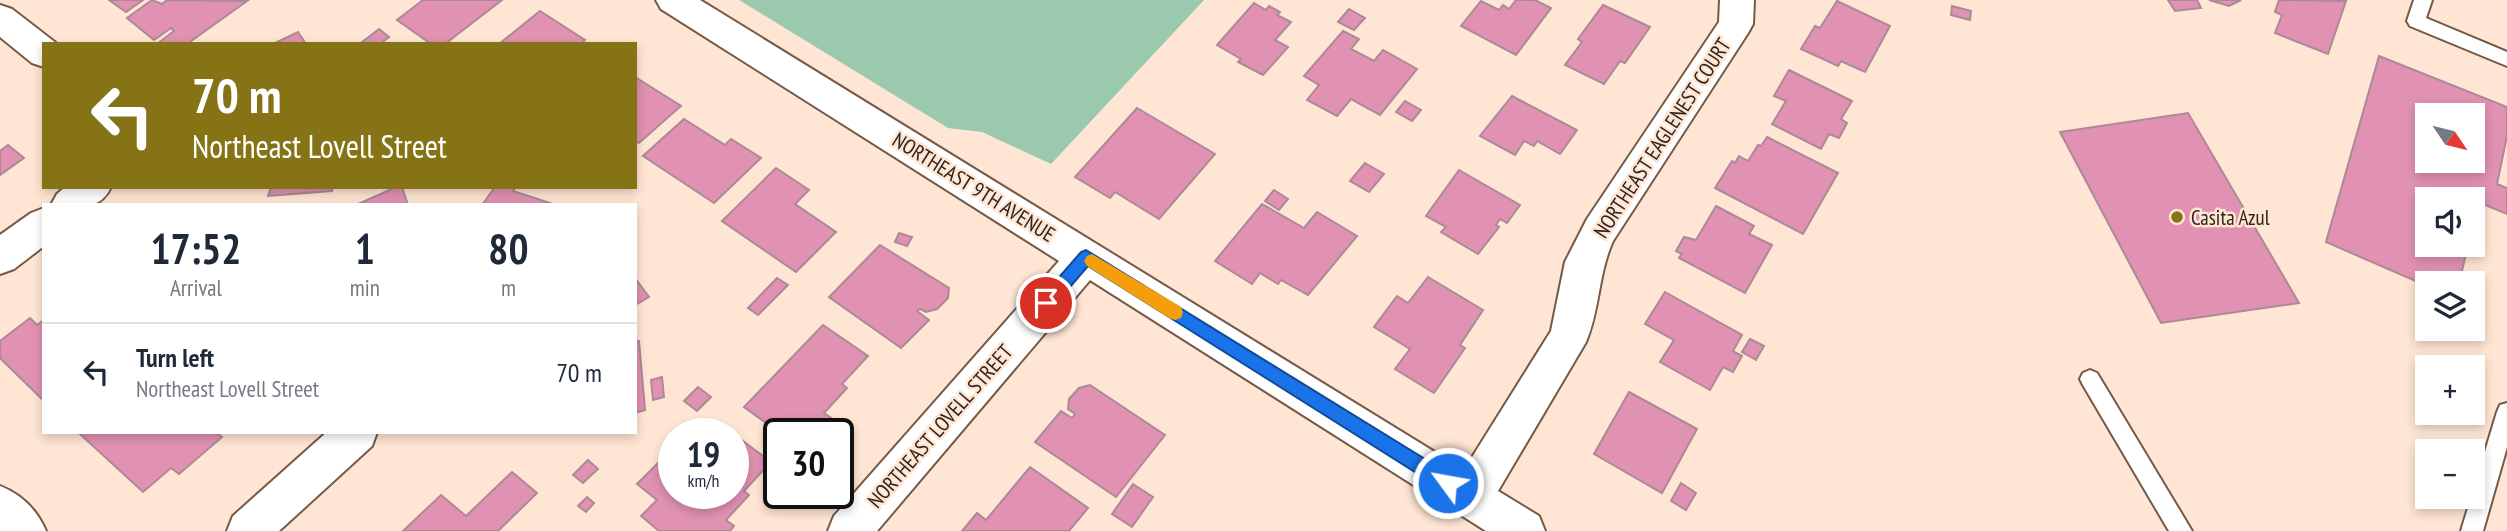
<!DOCTYPE html>
<html lang="en">
<head>
<meta charset="utf-8">
<style>
	:root { --surface:#fff; --page:#f2f2f3; --text:#1f2937; --muted:#747a83; --line:#e0e1e3 }
	body { margin:0; font-family:"PT Sans Narrow",sans-serif; background:var(--page); color:var(--text); height:100vh; display:flex; flex-direction:column; font-size:26px; white-space:nowrap }
	* { box-sizing:border-box; margin:0 }
	p { font-size:23px; color:var(--muted) }
	.icon { flex:none; width:38px; height:38px; fill:none; stroke:currentColor; stroke-width:2; stroke-linecap:round; stroke-linejoin:round }
	.map { position:relative; flex:1; overflow:hidden }
	.details { position:absolute; left:42px; top:203px; width:595px; height:231px; display:flex; flex-direction:column; background:var(--surface); border-radius:0px; box-shadow:0 4px 10px #0003 }
	.details>* { flex:none }
	.hud { position:absolute; left:42px; top:42px; width:595px; height:147px; border-radius:0px; box-shadow:0 4px 10px #0003; background:#857315; color:#fff; overflow:hidden }
	.needle { width:46px; rotate:125deg }
	.buttons { position:absolute; left:2415px; top:103px; display:grid; gap:14px }
	.buttons a { display:grid; place-items:center; width:70px; height:70px; border-radius:0px; background:var(--surface); box-shadow:0 4px 10px #0003; font-size:35px }
	.speed { position:absolute; left:658px; top:418px; display:flex; gap:14px; font-size:35px; font-weight:700; text-align:center }
	.speed>* { display:grid; place-content:center; width:91px; height:91px; border-radius:50%; background:var(--surface); box-shadow:0 4px 10px #0003; line-height:1 }
	.speed small { font-size:18px; font-weight:400 }
	.speed .limit { border:4px solid #111; border-radius:10px; background:#fff; color:#111 }
	.pin { position:absolute; display:grid; place-items:center; width:60px; height:60px; color:#fff; margin:-30px; border:4px solid #fff; border-radius:50%; box-shadow:0 2px 7px #0007 }
	.me { position:absolute; width:77px; margin:-38px; rotate:302deg; stroke-linejoin:round; filter:drop-shadow(0 0 5px #0008) }
	.turn { display:flex; align-items:center; gap:24px; height:147px; padding:0 35px; font-size:32px }
	.turn .icon { width:91px; height:91px; stroke-width:2.5 }
	.turn b { display:block; font-size:49px; line-height:60px }
	.eta { display:flex; justify-content:space-evenly; align-items:center; height:119px; text-align:center }
	.eta b { font-size:42px; font-weight:700; line-height:49px }
	ul { padding:0; list-style:none }
	li { display:flex; align-items:center; gap:21px; height:98px; padding:0 35px; border-top:2px solid var(--line) }
	li div { flex:1 }
	li b { display:block; font-size:26px }
	li em { font-style:normal }
	.map>svg:first-child { display:block }
	.green { fill:#9ac9ae }
	.building { fill:#e192b2; stroke:#ac8996; stroke-width:2; fill-rule:evenodd }
	.lines { fill:none; stroke-linecap:round; stroke-linejoin:round }
	.lane-casing { stroke:#755a47; stroke-width:4 }
	.street-casing { stroke:#755a47; stroke-width:4 }
	.lane { fill:#fff; fill-rule:evenodd }
	.street { fill:#fff; fill-rule:evenodd }
	.route { fill:#1a73e8; stroke:#114b97; stroke-width:2 }
	.slow { fill:#f59e0b }
	.poi-dot { fill:#857315; stroke:#ffe5d3; stroke-width:2.5 }
	.labels { text-anchor:middle; dominant-baseline:central; stroke-width:5; stroke-linejoin:round; paint-order:stroke }
	.street-label { font-size:21px; fill:#30241c; stroke:#ffe5d3 }
	.poi-label { font-size:21px; fill:#30241c; stroke:#ffe5d3; text-anchor:start }
</style>
</head>
<body>
<div class="map">
<svg width="2507" height="531" viewBox="0 0 2507 531">
	<rect width="100%" height="100%" fill="#ffe5d3"/>
	<!-- green -->
	<polygon class="green" points="739,0 1204,0 1051,164 982,132 948,128"/>
	<!-- building -->
	<g class="building">
		<polygon points="109,0 143,0 126,12"/>
		<polygon points="152,0 162,4 167,0 247,1 187,44 157,44 174,31 171,28 154,40 127,18"/>
		<polygon points="423,0 502,0 445,44 431,44 397,20"/>
		<polygon points="1516,0 1535,0 1551,8 1516,55 1461,26 1481,1 1499,10 1503,5 1509,9"/>
		<polygon points="2168,0 2197,0 2201,8 2175,11"/>
		<polygon points="2209,0 2241,0 2229,6"/>
		<polygon points="2279,0 2346,1 2328,54 2275,33 2282,15 2275,12"/>
		<polygon points="1837,1 1890,26 1865,72 1841,61 1838,66 1801,49 1815,26 1820,28"/>
		<polygon points="1254,3 1266,10 1269,6 1280,12 1277,15 1291,22 1275,40 1288,47 1263,75 1238,62 1241,59 1217,45"/>
		<polygon points="1603,5 1650,27 1625,63 1620,61 1604,84 1565,65 1582,42 1578,39"/>
		<polygon points="1952,6 1971,11 1970,20 1951,15"/>
		<polygon points="1349,9 1365,18 1354,30 1338,22"/>
		<polygon points="540,11 585,40 581,44 499,44"/>
		<polygon points="379,29 389,37 380,44 361,43"/>
		<polygon points="1343,31 1359,39 1351,49 1374,61 1383,50 1417,69 1380,115 1351,99 1337,116 1307,100 1319,85 1304,76"/>
		<polygon points="298,32 306,44 273,44"/>
		<path d="M2379,56L2507,107V136L2497,184L2507,188V214L2478,202L2473,225V200H2427V245H2468L2459,284H2427V286L2326,242ZM2427,116H2473V161H2427Z"/>
		<polygon points="1789,70 1852,101 1841,119 1847,123 1839,138 1829,134 1821,149 1772,124 1786,101 1774,96"/>
		<polygon points="635,77 681,106 639,143 635,140"/>
		<polygon points="1512,96 1577,130 1560,154 1537,141 1534,146 1524,141 1515,155 1480,136"/>
		<polygon points="1405,101 1421,110 1412,121 1396,112"/>
		<polygon points="1137,108 1215,154 1159,219 1115,192 1110,198 1075,177"/>
		<polygon points="2188,113 2299,303 2161,323 2060,132"/>
		<polygon points="684,119 725,145 731,139 761,158 714,203 643,156"/>
		<polygon points="1767,137 1838,173 1803,234 1715,188 1732,161 1735,163 1739,156 1748,161 1758,145 1761,146"/>
		<polygon points="8,145 24,158 0,175 0,151"/>
		<polygon points="1365,163 1384,174 1369,192 1350,181"/>
		<polygon points="776,168 809,190 795,204 836,232 796,272 722,221"/>
		<polygon points="1459,170 1520,205 1507,223 1500,219 1496,225 1499,227 1478,254 1441,232 1446,227 1426,216"/>
		<polygon points="271,187 333,187 332,191 268,196"/>
		<polygon points="396,187 402,187 408,205 356,205"/>
		<polygon points="495,187 516,187 513,191 556,205 482,205"/>
		<polygon points="1274,190 1288,199 1279,210 1265,201"/>
		<polygon points="1262,204 1304,228 1317,212 1357,236 1308,295 1281,280 1278,284 1260,273 1252,284 1215,261"/>
		<polygon points="1716,206 1754,226 1749,234 1772,245 1745,293 1679,258 1682,254 1676,251 1684,237 1696,240"/>
		<polygon points="899,233 912,237 907,246 895,242"/>
		<polygon points="880,245 949,288 948,298 937,309 926,312 920,309 917,311 929,320 901,348 829,297"/>
		<polygon points="1428,277 1483,310 1460,345 1465,348 1434,393 1395,369 1410,349 1374,327 1397,296 1408,303"/>
		<polygon points="635,278 649,297 635,305"/>
		<polygon points="777,278 788,285 758,315 748,308"/>
		<polygon points="1665,292 1742,335 1733,351 1742,356 1733,372 1723,367 1710,390 1660,362 1674,340 1645,324"/>
		<polygon points="30,318 37,325 44,320 44,401 0,358 0,341"/>
		<polygon points="823,325 868,356 842,384 847,388 824,413 834,420 821,434 781,434 744,407"/>
		<polygon points="1750,339 1764,346 1756,360 1742,352"/>
		<polygon points="639,341 645,410 635,413 635,342"/>
		<polygon points="662,377 664,397 653,400 651,380"/>
		<polygon points="1090,385 1165,435 1116,497 1035,442 1061,411 1072,418 1075,414 1068,409 1069,399 1079,388"/>
		<polygon points="698,387 711,397 697,411 684,401"/>
		<polygon points="1629,392 1697,429 1662,493 1594,454"/>
		<polygon points="727,429 771,462 744,491 749,495 726,520 734,526 730,531 659,531 641,516 657,500 637,484 674,447 674,494 733,494 733,434 722,434"/>
		<polygon points="82,432 216,432 222,437 179,474 171,468 143,492 80,434"/>
		<polygon points="588,460 598,469 583,483 573,475"/>
		<polygon points="1030,467 1088,508 1069,531 962,531 977,513 986,520"/>
		<polygon points="512,472 537,493 498,531 403,531 441,495 466,516"/>
		<polygon points="1681,483 1696,493 1686,510 1671,501"/>
		<polygon points="1133,484 1153,497 1132,527 1112,514"/>
		<polygon points="587,497 594,503 586,512 578,506"/>
	</g>
	<g class="lines">
		<defs>
			<g id="lane">
				<polygon points="2414,0 2432,0 2426,18 2507,52 2507,66 2410,26 2407,21"/>
				<polygon points="2090,370 2097,373 2192,531 2169,531 2083,385 2080,379 2083,373"/>
				<polygon points="2507,403 2507,447 2483,531 2461,531 2497,412 2500,405"/>
			</g>
			<g id="street">
				<path d="M656,0H700L1464,470L1551,331L1565,262L1587,219L1719,22L1720,0H1754L1753,24L1748,33L1613,241C1598,274 1600,309 1586,342L1498,491L1539,516L1545,531H1486L1090,280L877,531H828L834,516L1059,261L661,9Z"/>
				<polygon points="0,5 12,9 56,43 44,44 44,67 32,63 0,37"/>
				<path d="M65,187H111C99,213 77,205 51,205L57,194Z"/>
				<polygon points="44,208 44,246 14,269 0,274 0,235 31,213"/>
				<polygon points="327,432 377,432 372,446 279,531 227,531 233,516"/>
				<path d="M0,486C21,494 37,510 46,531H0Z"/>
			</g>
		</defs>
		<!-- lane casing -->
		<use href="#lane" class="lane-casing"/>
		<!-- street casing -->
		<use href="#street" class="street-casing"/>
		<!-- lane -->
		<use href="#lane" class="lane"/>
		<!-- street -->
		<use href="#street" class="street"/>
	</g>
	<!-- route -->
	<polygon class="route" points="1086,250 1454,477 1457,483 1454,489 1448,491 1442,489 1088,266 1052,308 1041,308 1038,303 1041,298 1081,252"/>
	<!-- slow -->
	<polygon class="slow" points="1092,254 1181,307 1183,312 1181,318 1175,320 1169,318 1087,266 1084,261 1087,256"/>
	<!-- markers -->
	<circle class="poi-dot" cx="2177" cy="217" r="7"/>
	<g class="labels">
		<!-- street labels -->
		<g class="street-label">
			<text transform="translate(1662 138) rotate(-57)">NORTHEAST EAGLENEST COURT</text>
			<text transform="translate(974 187) rotate(32)">NORTHEAST 9TH AVENUE</text>
			<text transform="translate(940 426) rotate(-49)">NORTHEAST LOVELL STREET</text>
		</g>
		<!-- poi labels -->
		<g class="poi-label">
			<text x="2191" y="217">Casita Azul</text>
		</g>
	</g>
</svg>
<div class="buttons">
<a><svg class="needle" viewBox="-14 -14 28 28"><path d="M0-13l5 13h-10z" fill="#e53935"/><path d="M0 13l5-13h-10z" fill="#747a83"/></svg></a>
<a><svg class="icon" aria-label="sound" viewBox="0 0 24 24"><path d="M4 9h4l5-4v14l-5-4H4zM17 9q2 3 0 6"/></svg></a>
<a><svg class="icon" aria-label="layers" viewBox="0 0 24 24"><path d="M12 4l9 5-9 5-9-5zM3 14l9 5 9-5"/></svg></a>
<a>+</a>
<a>−</a>
</div>
<div class="speed"><div>19<small>km/h</small></div><div class="limit">30</div></div>
<div class="pin" style="left:1046px;top:303px;background:#d93025"><svg class="icon" aria-label="arrive" viewBox="0 0 24 24"><path d="M6 21V4h12l-3 4 3 4H6"/></svg></div>
<svg class="me" style="left:1448px;top:483px" viewBox="-20 -20 40 40"><circle r="17" fill="#1a73e8" stroke="#fff" stroke-width="3"/><path d="M0-11L8 9 0 5-8 9z" fill="#fff"/></svg>
<div class="hud">
<div class="turn"><svg class="icon" aria-label="left" viewBox="0 0 24 24"><path d="M17 20v-9H6M10 6l-5 5 5 5"/></svg><div><b>70 m</b>Northeast Lovell Street</div></div>
</div>
<section class="details">
<div class="eta">
<div><b>17:52</b><p>Arrival</p></div>
<div><b>1</b><p>min</p></div>
<div><b>80</b><p>m</p></div>
</div>
<ul>
<li><svg class="icon" aria-label="left" viewBox="0 0 24 24"><path d="M17 20v-9H6M10 6l-5 5 5 5"/></svg><div><b>Turn left</b><p>Northeast Lovell Street</p></div><em>70 m</em></li>
</ul>
</section>
</div>
</body>
</html>
